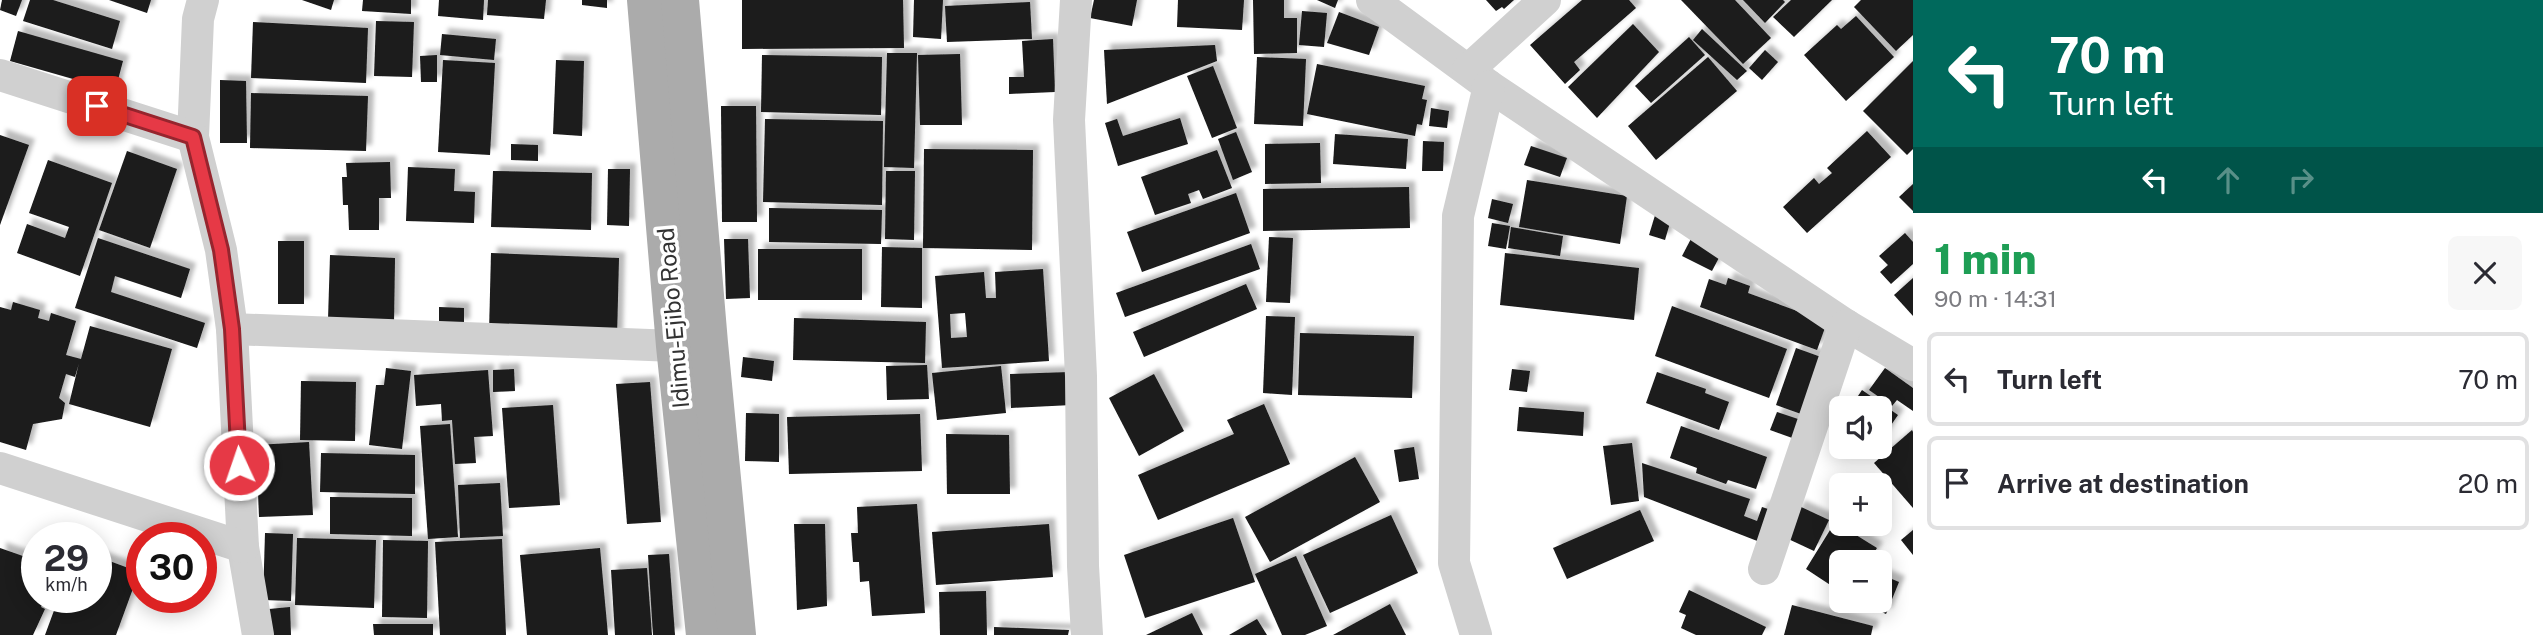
<!DOCTYPE html>
<html lang="en">
<head>
<meta charset="utf-8">
<style>
	:root { --surface:#fff; --page:#f7f7f7; --text:#2b2b33; --muted:#7c7c81; --line:#e1e1e2 }
	body { margin:0; font-family:"Public Sans",sans-serif; background:var(--page); color:var(--text); height:100vh; display:flex; flex-direction:column; font-size:26px; white-space:nowrap }
	* { box-sizing:border-box; margin:0 }
	p { font-size:23px; color:var(--muted) }
	.icon { flex:none; width:38px; height:38px; fill:none; stroke:currentColor; stroke-width:2; stroke-linecap:round; stroke-linejoin:round }
	.map { position:relative; flex:1; overflow:hidden }
	.sheet { display:flex; flex-direction:column; background:var(--surface); width:630px }
	.sheet>* { flex:none }
	.banner { background:#00695c; color:#fff; overflow:hidden }
	.fabs { position:absolute; left:1829px; top:396px; display:grid; gap:14px }
	.fabs a { display:grid; place-items:center; width:63px; height:63px; border-radius:10px; background:var(--surface); box-shadow:0 4px 18px #0003; font-size:35px }
	.speed { position:absolute; left:21px; top:522px; display:flex; gap:14px; font-size:35px; font-weight:700; text-align:center }
	.speed>* { display:grid; place-content:center; width:91px; height:91px; border-radius:50%; background:var(--surface); box-shadow:0 4px 18px #0003; line-height:1 }
	.speed small { font-size:18px; font-weight:400 }
	.speed .limit { border:10px solid #d22; background:#fff; color:#111 }
	.pin { position:absolute; display:grid; place-items:center; width:60px; height:60px; color:#fff; margin:-30px; border-radius:14px; box-shadow:0 4px 10px #0006 }
	.me { position:absolute; width:77px; margin:-38px; rotate:357deg; stroke-linejoin:round; filter:drop-shadow(0 0 5px #0008) }
	.turn { display:flex; align-items:center; gap:24px; height:147px; padding:0 21px; font-size:32px }
	.turn .icon { width:91px; height:91px; stroke-width:2.5 }
	.turn b { display:block; font-size:49px; line-height:60px }
	.lanes { display:flex; align-items:center; height:66px; padding:0 21px; background:#0003; justify-content:center; gap:35px; direction:ltr }
	.lanes .off { opacity:.35 }
	.round { display:grid; place-items:center; flex:none; width:74px; height:74px; border-radius:10px; background:var(--page) }
	.headline { display:flex; align-items:center; justify-content:space-between; height:119px; padding:0 21px }
	h1 { font-size:42px; font-weight:800; line-height:52px; color:#1e9e55 }
	ul { padding:0; list-style:none }
	li { display:flex; align-items:center; gap:21px; height:94px; margin:0 14px 10px; padding:0 7px; border:4px solid var(--line); border-radius:10px }
	li div { flex:1 }
	li b { display:block; font-size:26px }
	li em { font-style:normal }
	main { display:flex; flex:1; min-height:0 }
	.map>svg:first-child { display:block }
	.building { fill:#1a1a1a; fill-rule:evenodd; filter:url(#shadow) }
	.lines { fill:none; stroke-linecap:round; stroke-linejoin:round }
	.minor { stroke:#d0d0d0; stroke-width:32 }
	.major { stroke:#ababab; stroke-width:38 }
	.route-casing { stroke:#96252e; stroke-width:18 }
	.route { stroke:#e63946; stroke-width:12 }
	.labels { text-anchor:middle; dominant-baseline:central; stroke-width:7; stroke-linejoin:round; paint-order:stroke }
	.street-label { font-size:23px; fill:#333; stroke:#fff }
</style>
</head>
<body>
<main>
<div class="map">
<svg width="1913" height="635" viewBox="0 0 1913 635">
	<defs>
		<filter id="shadow"><feDropShadow dx="6" dy="-6" stdDeviation="2" flood-color="#0004"/></filter>
	</defs>
	<rect width="100%" height="100%" fill="#fff"/>
	<!-- building -->
	<g class="building">
		<polygon points="2,0 22,0 16,16 0,10"/>
		<polygon points="30,0 53,0 120,21 112,49 23,21"/>
		<polygon points="109,0 151,0 147,13"/>
		<polygon points="302,0 334,0 331,10"/>
		<polygon points="363,0 411,0 411,14 362,11"/>
		<polygon points="439,0 484,0 483,20 438,16"/>
		<polygon points="488,0 546,0 544,19 487,15"/>
		<polygon points="582,0 607,0 607,8 582,5"/>
		<polygon points="742,0 903,0 904,48 742,49"/>
		<polygon points="914,0 943,0 941,39 913,37"/>
		<polygon points="1094,0 1137,0 1132,26 1090,18"/>
		<polygon points="1178,0 1244,0 1242,30 1177,27"/>
		<polygon points="1253,0 1284,0 1284,18 1297,18 1297,53 1254,54"/>
		<polygon points="1317,0 1338,0 1335,8"/>
		<polygon points="1486,0 1514,0 1504,9 1502,7 1496,11"/>
		<polygon points="1582,0 1629,0 1636,8 1574,62 1580,70 1565,84 1530,45"/>
		<polygon points="1681,0 1735,0 1771,38 1743,64"/>
		<polygon points="1743,0 1783,0 1785,2 1765,23"/>
		<polygon points="1791,0 1832,0 1794,37 1773,17"/>
		<polygon points="1861,0 1913,0 1913,35 1896,51 1854,7"/>
		<polygon points="1030,2 1032,39 947,42 945,6"/>
		<polygon points="1302,11 1327,13 1324,47 1299,45"/>
		<polygon points="1339,12 1379,27 1369,55 1327,43"/>
		<polygon points="1856,16 1894,57 1846,101 1804,55 1837,25 1841,29"/>
		<polygon points="376,21 414,22 412,77 374,76"/>
		<polygon points="253,22 368,28 366,83 251,78"/>
		<polygon points="1633,24 1659,52 1597,118 1568,87"/>
		<polygon points="1702,29 1747,71 1737,80 1693,40"/>
		<polygon points="18,31 123,61 115,91 10,61"/>
		<polygon points="442,34 496,39 494,60 440,55"/>
		<polygon points="1689,37 1705,55 1651,103 1635,86"/>
		<polygon points="1053,39 1055,92 1009,94 1009,77 1024,77 1022,41"/>
		<polygon points="1215,45 1217,61 1107,104 1104,50"/>
		<polygon points="1765,50 1778,62 1762,80 1749,68"/>
		<polygon points="887,53 917,53 914,168 884,167"/>
		<polygon points="960,54 962,125 920,125 918,55"/>
		<polygon points="437,55 437,82 421,82 420,56"/>
		<polygon points="762,55 882,57 881,115 761,112"/>
		<polygon points="1257,57 1306,59 1303,126 1254,124"/>
		<polygon points="1708,57 1737,91 1656,160 1628,126"/>
		<polygon points="443,60 495,63 490,155 438,152"/>
		<polygon points="556,60 584,61 582,136 553,134"/>
		<polygon points="1913,61 1913,149 1907,155 1863,111"/>
		<polygon points="1317,64 1425,86 1422,99 1427,100 1422,125 1417,124 1415,136 1307,114"/>
		<polygon points="1213,66 1237,128 1212,138 1187,76"/>
		<polygon points="220,80 246,81 247,143 220,143"/>
		<polygon points="251,93 368,96 366,151 250,148"/>
		<polygon points="721,106 756,106 757,222 722,222"/>
		<polygon points="1431,108 1449,111 1447,128 1429,126"/>
		<polygon points="1180,118 1188,144 1118,166 1105,123 1117,119 1123,136"/>
		<polygon points="765,119 883,121 882,205 763,202"/>
		<polygon points="1867,131 1891,157 1807,233 1783,207 1814,178 1819,184 1832,173 1827,168"/>
		<polygon points="1236,132 1252,172 1233,180 1218,139"/>
		<polygon points="1335,134 1408,139 1406,169 1333,164"/>
		<polygon points="0,135 29,145 0,225"/>
		<polygon points="1423,141 1444,142 1443,171 1422,171"/>
		<polygon points="1320,143 1321,183 1265,184 1265,144"/>
		<polygon points="511,144 538,145 538,161 511,160"/>
		<polygon points="1531,146 1567,158 1560,177 1524,165"/>
		<polygon points="924,149 1033,150 1032,250 923,248"/>
		<polygon points="1217,150 1232,188 1203,199 1199,190 1188,194 1191,203 1155,215 1141,177"/>
		<polygon points="127,151 177,169 150,248 99,230"/>
		<polygon points="48,160 112,183 80,276 17,253 27,224 65,238 69,227 29,213"/>
		<polygon points="390,162 391,198 379,198 379,230 349,230 348,205 343,205 342,177 347,177 346,163"/>
		<polygon points="408,167 455,169 454,191 475,192 474,223 406,221"/>
		<polygon points="608,169 630,169 629,226 607,225"/>
		<polygon points="493,171 592,173 591,230 491,227"/>
		<polygon points="886,171 915,171 914,240 885,239"/>
		<polygon points="1527,180 1627,196 1620,244 1519,227"/>
		<polygon points="1913,184 1913,211 1899,197"/>
		<polygon points="1409,187 1410,228 1263,231 1263,189"/>
		<polygon points="1236,193 1250,233 1142,272 1127,232"/>
		<polygon points="1492,199 1513,204 1508,223 1488,218"/>
		<polygon points="769,208 882,210 881,244 769,242"/>
		<polygon points="1656,212 1672,216 1665,240 1649,235"/>
		<polygon points="1492,223 1510,226 1506,249 1488,246"/>
		<polygon points="1511,227 1563,236 1560,256 1508,248"/>
		<polygon points="1905,233 1913,242 1913,264 1891,284 1880,272 1888,265 1879,256"/>
		<polygon points="1693,235 1723,250 1712,271 1682,256"/>
		<polygon points="1269,237 1293,238 1290,303 1266,302"/>
		<polygon points="98,238 190,269 181,298 115,276 111,292 205,323 197,348 75,308"/>
		<polygon points="724,239 748,239 750,298 726,299"/>
		<rect x="278" y="241" width="26" height="63"/>
		<polygon points="1251,244 1260,269 1125,317 1116,293"/>
		<polygon points="882,247 922,248 922,308 881,307"/>
		<rect x="758" y="249" width="104" height="51"/>
		<polygon points="491,253 619,258 617,337 489,332"/>
		<polygon points="1505,253 1639,268 1634,320 1500,305"/>
		<polygon points="330,255 395,258 394,322 328,320"/>
		<path d="M1043,269L1049,361L942,368L935,276L984,272L986,298H996L995,272ZM965,313L967,337L951,338L950,314Z"/>
		<polygon points="1728,278 1750,286 1748,293 1827,322 1817,350 1700,307 1709,279 1726,285"/>
		<polygon points="1913,278 1913,316 1894,295"/>
		<polygon points="1246,284 1257,309 1144,357 1133,332"/>
		<polygon points="13,302 40,310 38,318 49,321 51,313 76,321 66,355 81,359 90,326 172,349 150,427 69,404 79,363 75,377 66,374 59,398 65,403 62,419 33,424 26,450 0,442 0,307 11,310"/>
		<polygon points="1672,306 1787,349 1769,398 1655,356"/>
		<polygon points="439,307 464,308 464,325 439,325"/>
		<polygon points="1266,316 1295,317 1292,395 1263,393"/>
		<polygon points="794,318 926,322 925,363 793,360"/>
		<polygon points="1300,333 1414,336 1412,398 1298,395"/>
		<polygon points="1796,348 1821,357 1801,414 1776,405"/>
		<polygon points="743,357 774,361 772,381 741,377"/>
		<polygon points="927,365 929,399 887,400 886,366"/>
		<polygon points="1001,366 1006,413 937,420 932,373"/>
		<polygon points="386,368 411,371 402,449 369,445 376,385 384,385"/>
		<polygon points="1885,368 1913,388 1913,411 1897,400 1892,406 1869,390"/>
		<polygon points="514,369 515,391 493,392 493,370"/>
		<polygon points="1512,369 1530,371 1527,392 1509,390"/>
		<polygon points="488,370 493,436 474,437 476,463 455,464 452,420 442,421 441,404 416,406 414,375"/>
		<polygon points="1070,372 1072,405 1011,408 1010,374"/>
		<polygon points="1657,372 1706,389 1705,393 1729,402 1719,430 1646,403"/>
		<polygon points="1154,374 1184,431 1139,456 1109,398"/>
		<polygon points="301,381 356,382 355,441 300,440"/>
		<polygon points="650,382 661,522 627,524 616,384"/>
		<polygon points="1862,390 1898,415 1880,441 1880,408 1850,408"/>
		<polygon points="1264,404 1290,464 1158,520 1138,475 1234,434 1227,420"/>
		<polygon points="553,405 560,505 509,508 502,408"/>
		<polygon points="1519,407 1584,412 1583,436 1517,431"/>
		<polygon points="1777,412 1801,420 1795,439 1770,430"/>
		<polygon points="746,413 779,414 779,462 745,461"/>
		<polygon points="920,414 922,471 789,474 787,417"/>
		<polygon points="1841,421 1841,439 1833,433"/>
		<polygon points="450,424 458,537 428,539 420,426"/>
		<polygon points="1681,426 1767,457 1756,489 1728,480 1726,484 1696,473 1697,468 1670,458"/>
		<polygon points="1912,430 1913,432 1913,508 1874,463"/>
		<polygon points="946,434 1009,435 1010,494 947,494"/>
		<polygon points="309,442 313,515 259,517 256,445"/>
		<polygon points="1632,443 1639,501 1611,505 1603,446"/>
		<polygon points="1852,446 1876,446 1868,458"/>
		<polygon points="1414,447 1419,479 1399,482 1394,450"/>
		<polygon points="321,453 415,455 415,494 320,492"/>
		<polygon points="1355,457 1380,502 1270,562 1245,517"/>
		<polygon points="1642,463 1750,499 1744,516 1757,521 1762,507 1774,511 1765,544 1644,497"/>
		<polygon points="500,483 503,536 460,538 458,485"/>
		<polygon points="330,497 412,498 412,536 330,534"/>
		<polygon points="917,504 925,613 872,616 869,581 860,582 859,562 853,562 851,533 858,533 857,507"/>
		<polygon points="1799,506 1829,520 1814,551 1784,537"/>
		<polygon points="1640,510 1654,541 1567,579 1553,548"/>
		<polygon points="1391,515 1418,573 1330,613 1303,555"/>
		<polygon points="1233,518 1255,582 1145,618 1124,555"/>
		<polygon points="1835,522 1877,548 1868,562 1841,562 1841,592 1806,569"/>
		<polygon points="794,524 825,524 827,606 797,610"/>
		<polygon points="1049,524 1053,577 936,585 932,532"/>
		<polygon points="1913,530 1913,555 1901,540"/>
		<polygon points="265,533 293,534 291,601 263,600"/>
		<polygon points="297,538 376,540 374,608 295,605"/>
		<polygon points="502,539 506,635 440,635 435,542"/>
		<polygon points="383,540 428,541 427,618 382,617"/>
		<polygon points="0,548 37,561 37,597 45,597 41,607 45,609 33,635 0,635"/>
		<polygon points="600,548 608,635 527,635 520,555"/>
		<polygon points="669,554 675,635 653,635 648,555"/>
		<polygon points="96,556 139,572 116,635 45,635 59,597 96,597"/>
		<polygon points="1296,556 1327,626 1305,635 1282,635 1255,574"/>
		<polygon points="647,568 652,635 615,635 611,570"/>
		<polygon points="1880,574 1899,582 1886,614 1861,603 1862,600 1880,600"/>
		<polygon points="1689,590 1766,627 1762,635 1696,635 1681,628 1686,615 1679,612"/>
		<polygon points="986,591 987,635 940,635 939,592"/>
		<polygon points="1390,604 1406,635 1333,635"/>
		<polygon points="1792,605 1873,626 1871,635 1784,635"/>
		<polygon points="290,607 291,635 271,635 269,609"/>
		<polygon points="1192,613 1203,635 1146,635"/>
		<polygon points="1257,619 1267,635 1229,635"/>
		<polygon points="373,624 433,624 433,635 374,635"/>
		<polygon points="994,627 1069,630 1068,635 994,635"/>
	</g>
	<g class="lines">
		<!-- minor -->
		<g class="minor">
			<polyline points="203,0 198,19 193,137 221,250 232,329 243,547 258,635"/>
			<polyline points="1076,0 1069,120 1081,376 1083,566 1087,635"/>
			<polyline points="1372,0 1489,86 1846,325 1913,365"/>
			<polyline points="1468,70 1545,0"/>
			<polyline points="0,75 193,137"/>
			<polyline points="232,329 675,346"/>
			<polyline points="0,468 243,547"/>
			<polyline points="1764,569 1846,325"/>
			<polyline points="1476,635 1454,563 1458,216 1489,86"/>
		</g>
		<!-- major -->
		<g class="major">
			<polyline points="646,0 675,346 705,635"/>
			<polyline points="680,0 709,343 737,635"/>
		</g>
	</g>
	<g class="lines">
		<defs>
			<polyline id="route" points="97,106 193,137 221,250 232,329 239,465"/>
		</defs>
		<!-- route casing -->
		<use href="#route" class="route-casing"/>
		<!-- route -->
		<use href="#route" class="route"/>
	</g>
	<g class="labels">
		<!-- street labels -->
		<g class="street-label">
			<text transform="translate(673 318) rotate(-95)">Idimu-Ejibo Road</text>
		</g>
	</g>
</svg>
<div class="fabs">
<a><svg class="icon" aria-label="sound" viewBox="0 0 24 24"><path d="M4 9h4l5-4v14l-5-4H4zM17 9q2 3 0 6"/></svg></a>
<a>+</a>
<a>−</a>
</div>
<div class="speed"><div>29<small>km/h</small></div><div class="limit">30</div></div>
<div class="pin" style="left:97px;top:106px;background:#d93025"><svg class="icon" aria-label="arrive" viewBox="0 0 24 24"><path d="M6 21V4h12l-3 4 3 4H6"/></svg></div>
<svg class="me" style="left:239px;top:465px" viewBox="-20 -20 40 40"><circle r="17" fill="#e63946" stroke="#fff" stroke-width="3"/><path d="M0-11L8 9 0 5-8 9z" fill="#fff"/></svg>
</div>
<section class="sheet">
<div class="banner">
<div class="turn"><svg class="icon" aria-label="left" viewBox="0 0 24 24"><path d="M17 20v-9H6M10 6l-5 5 5 5"/></svg><div><b>70 m</b>Turn left</div></div>
<div class="lanes"><svg class="icon" aria-label="left" viewBox="0 0 24 24"><path d="M17 20v-9H6M10 6l-5 5 5 5"/></svg><svg class="icon off" aria-label="ahead" viewBox="0 0 24 24"><path d="M12 20V5M6 11l6-6 6 6"/></svg><svg class="icon off" aria-label="right" viewBox="0 0 24 24"><path d="M7 20v-9h11M14 6l5 5-5 5"/></svg></div>
</div>
<div class="headline"><div><h1>1 min</h1><p>90 m · 14:31</p></div><a class="round"><svg class="icon" aria-label="close" viewBox="0 0 24 24"><path d="M6 6l12 12M18 6L6 18"/></svg></a></div>
<ul>
<li><svg class="icon" aria-label="left" viewBox="0 0 24 24"><path d="M17 20v-9H6M10 6l-5 5 5 5"/></svg><div><b>Turn left</b></div><em>70 m</em></li>
<li><svg class="icon" aria-label="arrive" viewBox="0 0 24 24"><path d="M6 21V4h12l-3 4 3 4H6"/></svg><div><b>Arrive at destination</b></div><em>20 m</em></li>
</ul>
</section>
</main>
</body>
</html>
